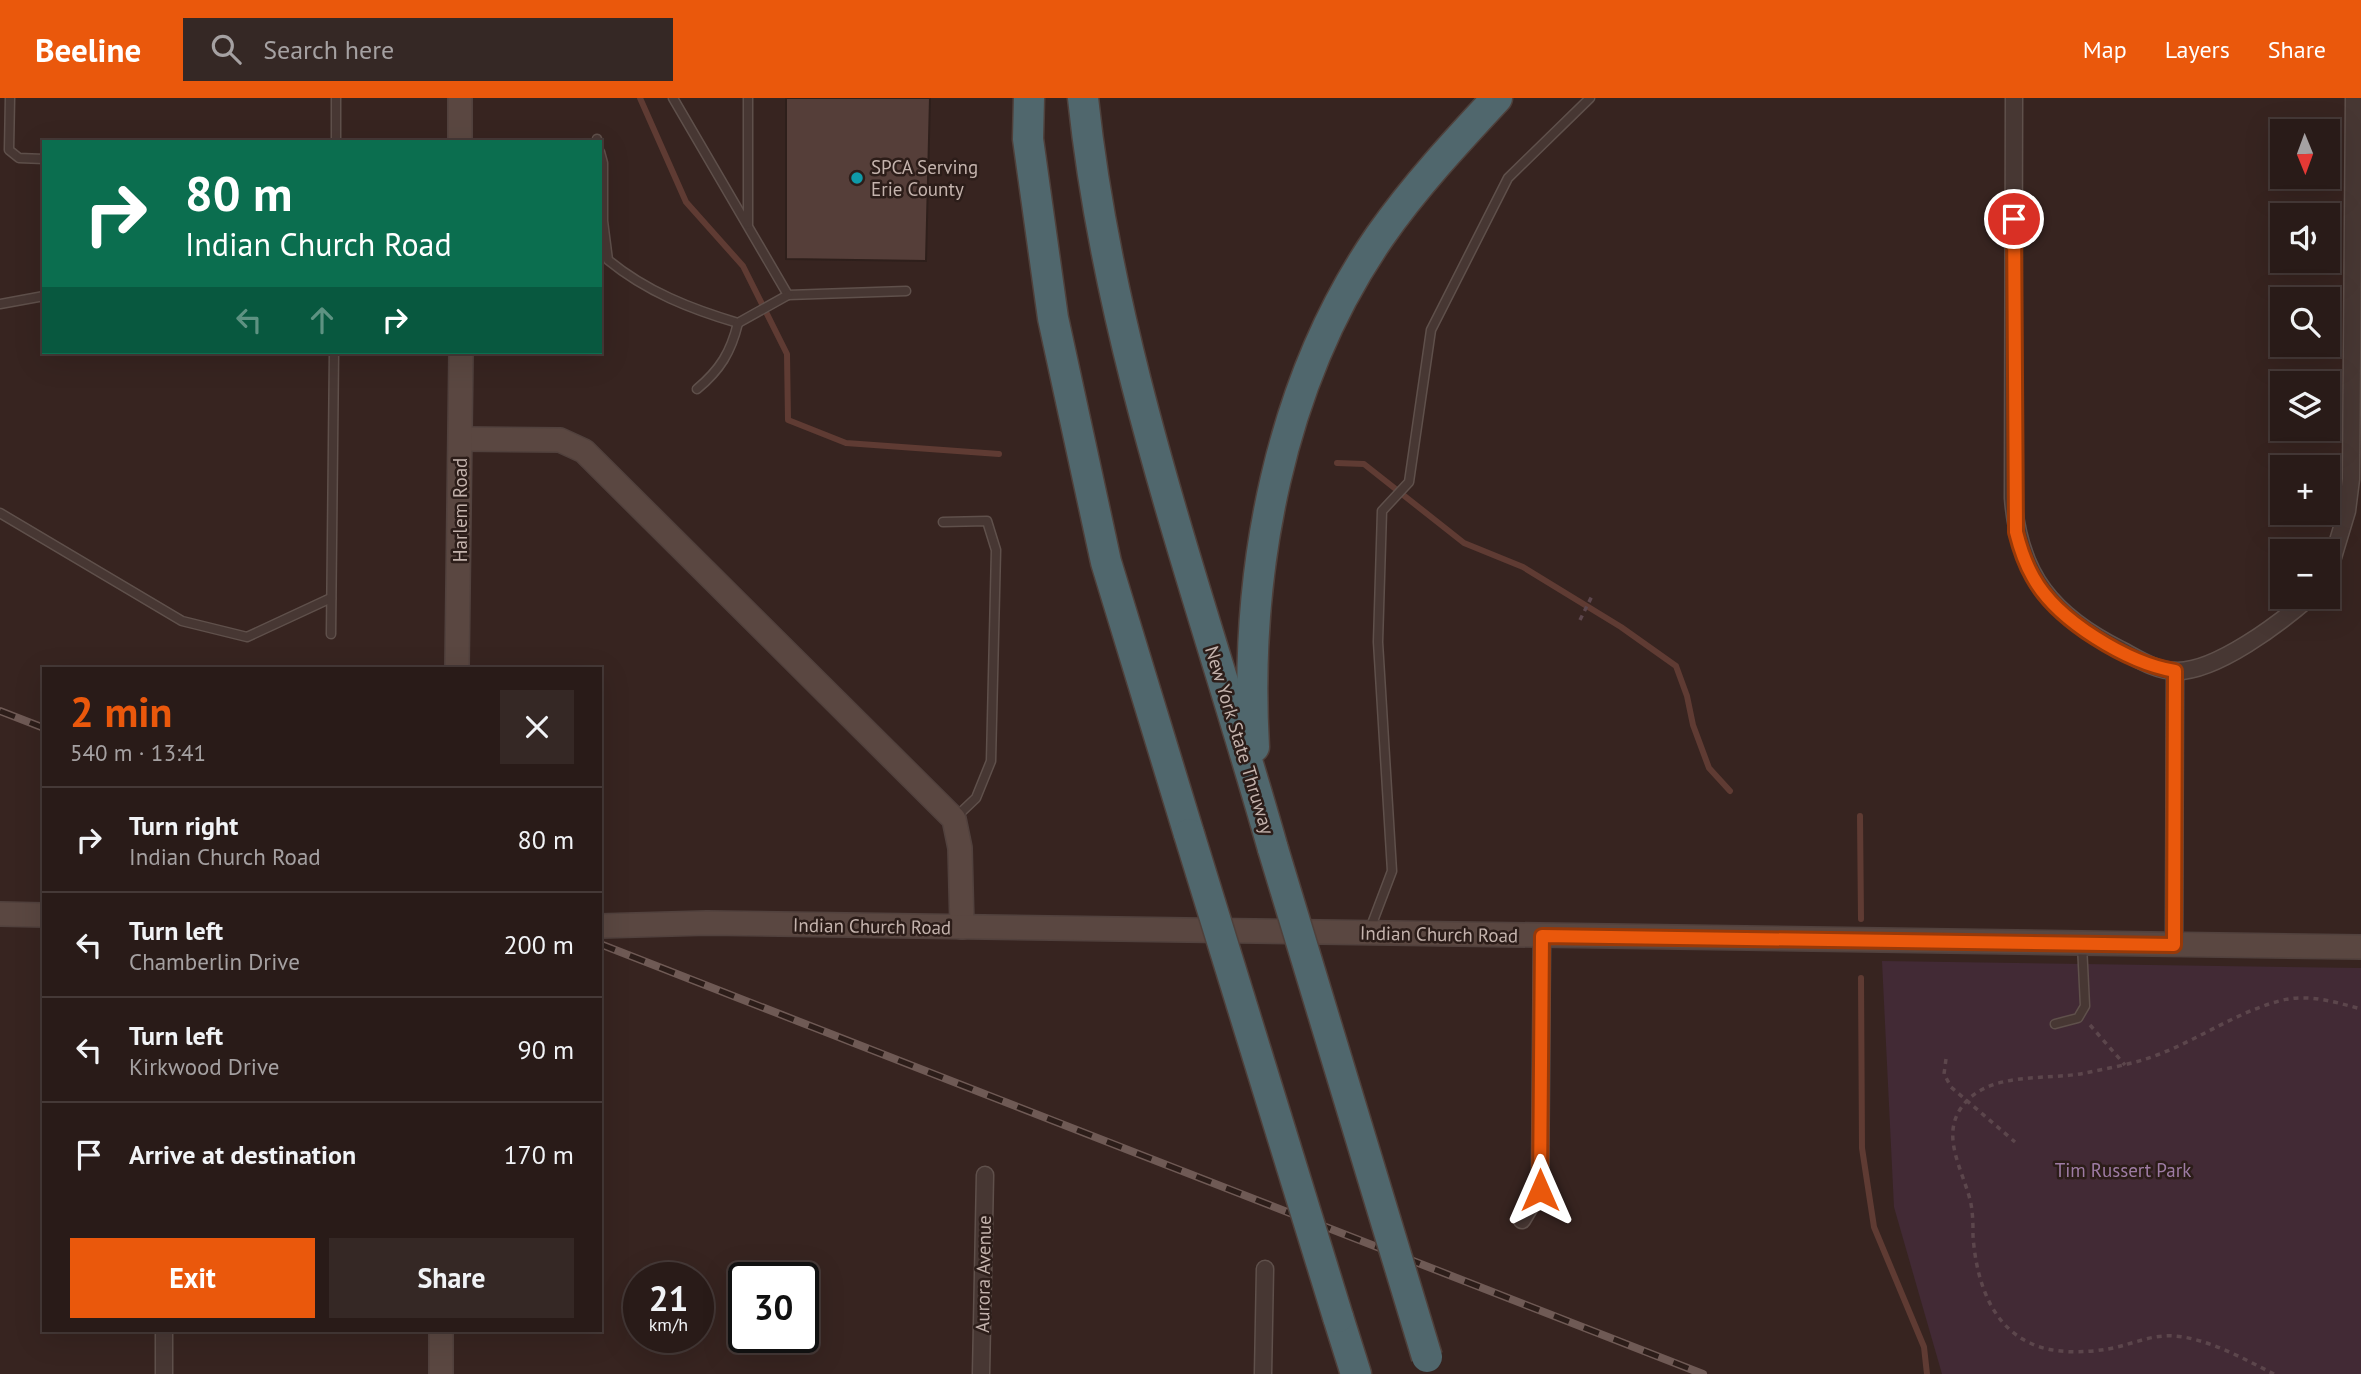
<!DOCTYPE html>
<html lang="en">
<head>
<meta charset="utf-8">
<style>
	:root { --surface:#291b18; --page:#352825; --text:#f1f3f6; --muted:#a5a1a2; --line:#453937; --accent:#ea580c }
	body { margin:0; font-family:"PT Sans",sans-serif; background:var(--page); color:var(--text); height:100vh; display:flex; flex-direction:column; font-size:26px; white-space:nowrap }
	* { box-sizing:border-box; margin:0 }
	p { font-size:23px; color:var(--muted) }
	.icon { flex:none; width:38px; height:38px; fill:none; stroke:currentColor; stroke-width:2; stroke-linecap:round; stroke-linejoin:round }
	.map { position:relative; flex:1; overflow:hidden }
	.drawer { position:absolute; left:42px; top:569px; width:560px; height:665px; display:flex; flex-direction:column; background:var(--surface); border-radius:0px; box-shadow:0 7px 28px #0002,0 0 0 2px var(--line) }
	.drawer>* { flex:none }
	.top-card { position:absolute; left:42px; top:42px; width:560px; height:214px; border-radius:0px; box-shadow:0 7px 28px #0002,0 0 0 2px var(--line); background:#0b6e4f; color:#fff; overflow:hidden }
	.needle { width:46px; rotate:179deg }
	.tools { position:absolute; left:2270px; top:21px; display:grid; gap:14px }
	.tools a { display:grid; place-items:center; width:70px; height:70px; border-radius:0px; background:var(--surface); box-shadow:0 7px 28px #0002,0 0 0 2px var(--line); font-size:35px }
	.speed { position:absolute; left:623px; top:1164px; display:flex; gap:14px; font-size:35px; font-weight:700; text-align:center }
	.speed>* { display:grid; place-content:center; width:91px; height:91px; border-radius:50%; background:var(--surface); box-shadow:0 7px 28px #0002,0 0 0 2px var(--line); line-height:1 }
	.speed small { font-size:18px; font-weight:400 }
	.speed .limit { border:4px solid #111; border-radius:10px; background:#fff; color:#111 }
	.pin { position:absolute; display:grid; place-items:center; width:60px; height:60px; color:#fff; margin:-30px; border:4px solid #fff; border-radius:50%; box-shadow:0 2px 7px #0007 }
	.me { position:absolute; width:77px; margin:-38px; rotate:0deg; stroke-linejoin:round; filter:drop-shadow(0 0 5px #0008) }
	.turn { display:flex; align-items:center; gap:24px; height:147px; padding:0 28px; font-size:32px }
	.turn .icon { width:91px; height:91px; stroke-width:2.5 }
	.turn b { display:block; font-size:49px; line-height:60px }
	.lanes { display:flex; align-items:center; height:66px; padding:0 28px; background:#0003; justify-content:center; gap:35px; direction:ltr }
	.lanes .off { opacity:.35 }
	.round { display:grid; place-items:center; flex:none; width:74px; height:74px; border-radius:0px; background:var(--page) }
	.overview { display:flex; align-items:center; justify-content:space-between; height:119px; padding:0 28px }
	h1 { font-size:42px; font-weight:700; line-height:52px; color:var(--accent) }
	.action { display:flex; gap:14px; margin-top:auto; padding:14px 28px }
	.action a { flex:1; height:80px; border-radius:0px; background:var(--accent); color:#fff; font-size:28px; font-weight:700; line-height:80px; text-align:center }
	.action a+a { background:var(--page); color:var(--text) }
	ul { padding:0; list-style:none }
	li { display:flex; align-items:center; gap:21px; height:105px; padding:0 28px; border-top:2px solid var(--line) }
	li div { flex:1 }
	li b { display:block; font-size:26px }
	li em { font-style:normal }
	header { display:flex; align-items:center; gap:42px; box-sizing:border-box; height:98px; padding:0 35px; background:var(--accent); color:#fff }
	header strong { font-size:33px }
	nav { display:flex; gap:38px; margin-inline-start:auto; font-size:24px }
	.search { width:490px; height:63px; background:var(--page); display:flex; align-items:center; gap:18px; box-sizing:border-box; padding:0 24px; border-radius:0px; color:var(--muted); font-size:26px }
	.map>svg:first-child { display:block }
	.park { fill:#422a35 }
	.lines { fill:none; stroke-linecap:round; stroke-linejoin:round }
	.stream { stroke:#5f3b33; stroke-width:6 }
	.building { fill:#553e39; stroke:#2e1f1b; stroke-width:2 }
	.lane-casing { stroke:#5f504b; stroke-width:11 }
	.street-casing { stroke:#5f504b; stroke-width:19 }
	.secondary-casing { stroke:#51413d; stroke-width:26 }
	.highway-casing { stroke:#4f403b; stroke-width:33 }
	.path { stroke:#5c464c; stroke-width:3.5; stroke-dasharray:5 5; stroke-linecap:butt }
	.lane { stroke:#473733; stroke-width:8 }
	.street { stroke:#473733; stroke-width:16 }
	.secondary { stroke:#5a4741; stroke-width:23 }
	.highway { stroke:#50676d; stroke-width:30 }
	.rail-casing { stroke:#6f5a55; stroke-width:8 }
	.rail { stroke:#2c1d19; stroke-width:5; stroke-dasharray:16; stroke-linecap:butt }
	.highway-bridge-casing { stroke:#4f403b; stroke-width:33; stroke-linecap:butt }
	.highway-bridge { stroke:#50676d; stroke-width:30 }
	.route-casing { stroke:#983908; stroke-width:18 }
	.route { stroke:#ea580c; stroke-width:12 }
	.culture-dot { fill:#0f9aa8; stroke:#2c1d19; stroke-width:2.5 }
	.labels { text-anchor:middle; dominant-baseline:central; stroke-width:5; stroke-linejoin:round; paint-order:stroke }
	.poi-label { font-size:19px; fill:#c4b3ad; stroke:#2c1d19; text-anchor:start }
	.street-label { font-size:19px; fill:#c4b3ad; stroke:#2c1d19 }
	.park-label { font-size:19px; fill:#9e7ca4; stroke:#2c1d19 }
</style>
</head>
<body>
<header>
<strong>Beeline</strong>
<div class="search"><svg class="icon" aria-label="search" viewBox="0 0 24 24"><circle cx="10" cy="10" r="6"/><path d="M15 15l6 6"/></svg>Search here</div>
<nav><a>Map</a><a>Layers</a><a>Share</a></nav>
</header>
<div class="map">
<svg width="2361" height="1276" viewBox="0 0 2361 1276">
	<rect width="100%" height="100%" fill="#372420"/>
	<!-- park -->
	<polygon class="park" points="1882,863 2361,870 2361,1276 1942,1276 1894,1109"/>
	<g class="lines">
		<!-- stream -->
		<g class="stream">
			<polyline points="640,0 686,104 743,168 787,256 788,322 846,345 999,356"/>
			<polyline points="1337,365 1364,366 1464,445 1523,469 1621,529 1676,568 1687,598 1693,627 1709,670 1730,693"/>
			<polyline points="1860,718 1861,821"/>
			<polyline points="1861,880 1862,1050 1874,1129 1924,1249 1927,1276"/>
		</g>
	</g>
	<!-- building -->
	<polygon class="building" points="786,0 930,0 926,163 786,161"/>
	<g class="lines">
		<defs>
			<g id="lane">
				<polyline points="10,0 9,52 19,60 44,61"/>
				<polyline points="673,0 788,197 906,193"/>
				<polyline points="597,41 598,44"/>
				<polyline points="336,44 336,0"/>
				<path d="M600,54L603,65V123L608,162C647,194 691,211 738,225L788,197"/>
				<polyline points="748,126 748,0"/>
				<polyline points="0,206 44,198"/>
				<path d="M697,291C720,272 731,254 738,225"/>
				<polyline points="0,415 182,523 247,539 331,500"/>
				<polyline points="943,424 987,423 996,452 991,663 976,700 956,719"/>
				<polyline points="331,536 334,254"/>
				<polyline points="1370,831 1392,773 1378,544 1382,413 1409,384 1431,232 1508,80 1590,0"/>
				<polyline points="2055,926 2078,920 2085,908 2082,847"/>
			</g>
			<g id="street">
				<path d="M2014,0L2013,400C2019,478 2053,518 2121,552C2138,561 2156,573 2176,573C2216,574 2280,525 2310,499"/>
				<polyline points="2328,476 2347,413 2351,381 2354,0"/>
				<polyline points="2174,847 2175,573"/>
				<polyline points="1522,1122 1540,1092 1542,838"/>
				<polyline points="164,1276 164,1232"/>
				<polyline points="981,1276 985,1077"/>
				<polyline points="1263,1276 1265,1171"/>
			</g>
			<g id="secondary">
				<polyline points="460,0 460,44"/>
				<polyline points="461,341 560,342 584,353 954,721 960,750 962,829"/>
				<polyline points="457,570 461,254"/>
				<polyline points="0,816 44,817"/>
				<polyline points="600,828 707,825 2361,849"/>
				<polyline points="441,1276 441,1232"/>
			</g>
			<g id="highway">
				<polyline points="1029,0 1028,41 1053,220 1106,464 1189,736"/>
				<path d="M1083,0C1110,258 1203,504 1273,751"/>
				<path d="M1254,649C1244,474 1279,284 1380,138C1415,88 1456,44 1497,0"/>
				<polyline points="1338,1219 1356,1276"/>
			</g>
		</defs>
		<!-- lane casing -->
		<use href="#lane" class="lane-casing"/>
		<!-- street casing -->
		<use href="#street" class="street-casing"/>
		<!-- secondary casing -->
		<use href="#secondary" class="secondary-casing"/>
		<!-- highway casing -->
		<use href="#highway" class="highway-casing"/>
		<!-- path -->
		<g class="path">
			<polyline points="1580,522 1592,498"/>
			<polyline points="2090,927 2125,967"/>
			<polyline points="1946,961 1944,976 1951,989 2015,1044"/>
			<path d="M2274,1276C2244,1261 2209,1241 2175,1238C2151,1236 2131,1247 2108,1251C2084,1255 2052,1256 2030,1245C1989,1226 1976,1179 1973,1138C1973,1128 1973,1117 1971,1106C1965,1076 1940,1040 1961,1010C1987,972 2046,983 2085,975C2109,970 2134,966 2157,957C2200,941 2238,913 2283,902C2310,896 2335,904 2361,911"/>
		</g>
		<!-- lane -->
		<use href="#lane" class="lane"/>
		<!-- street -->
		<use href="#street" class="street"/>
		<!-- secondary -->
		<use href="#secondary" class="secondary"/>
		<!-- highway -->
		<use href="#highway" class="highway"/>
		<defs>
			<g id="rail">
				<polyline points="0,613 44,630"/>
				<polyline points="600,846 1703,1276"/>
			</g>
		</defs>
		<!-- rail casing -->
		<use href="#rail" class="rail-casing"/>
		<!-- rail -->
		<use href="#rail" class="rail"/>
		<defs>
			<g id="highway-bridge">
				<polyline points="1189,736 1338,1219"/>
				<polyline points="1273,751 1427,1259"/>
			</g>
		</defs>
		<!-- highway-bridge casing -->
		<use href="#highway-bridge" class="highway-bridge-casing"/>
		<!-- highway-bridge -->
		<use href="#highway-bridge" class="highway-bridge"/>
	</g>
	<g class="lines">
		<defs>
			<path id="route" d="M1540,1092L1542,838L2174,847L2175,573C2128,565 2057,523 2033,479C2025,465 2020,450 2016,434L2014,121"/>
		</defs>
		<!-- route casing -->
		<use href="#route" class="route-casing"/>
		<!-- route -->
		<use href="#route" class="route"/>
	</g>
	<!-- markers -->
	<circle class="culture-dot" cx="857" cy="80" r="7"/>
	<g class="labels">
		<!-- poi labels -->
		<g class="poi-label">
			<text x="871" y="69">SPCA Serving<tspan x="871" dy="22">Erie County</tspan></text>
		</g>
		<!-- street labels -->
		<g class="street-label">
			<text transform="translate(460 412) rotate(-90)">Harlem Road</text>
			<text transform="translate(1240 642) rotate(73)">New York State Thruway</text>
			<text transform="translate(872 828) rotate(1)">Indian Church Road</text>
			<text transform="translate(1439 836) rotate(1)">Indian Church Road</text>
			<text transform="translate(983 1176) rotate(-89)">Aurora Avenue</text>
		</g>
		<!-- park labels -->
		<g class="park-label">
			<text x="2123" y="1072">Tim Russert Park</text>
		</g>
	</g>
</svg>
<div class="tools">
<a><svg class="needle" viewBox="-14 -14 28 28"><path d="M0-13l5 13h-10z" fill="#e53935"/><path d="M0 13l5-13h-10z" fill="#a5a1a2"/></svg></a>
<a><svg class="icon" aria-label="sound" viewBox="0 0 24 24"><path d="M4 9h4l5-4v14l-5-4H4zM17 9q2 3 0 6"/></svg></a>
<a><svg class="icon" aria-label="search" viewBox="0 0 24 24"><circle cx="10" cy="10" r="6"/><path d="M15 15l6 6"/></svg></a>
<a><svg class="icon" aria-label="layers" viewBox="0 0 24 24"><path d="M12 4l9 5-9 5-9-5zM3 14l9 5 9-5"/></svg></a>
<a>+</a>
<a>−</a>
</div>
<div class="speed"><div>21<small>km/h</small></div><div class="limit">30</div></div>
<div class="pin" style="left:2014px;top:121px;background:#d93025"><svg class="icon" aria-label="arrive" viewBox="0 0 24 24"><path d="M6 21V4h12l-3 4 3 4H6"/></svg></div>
<svg class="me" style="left:1540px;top:1092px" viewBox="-20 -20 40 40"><path d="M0-17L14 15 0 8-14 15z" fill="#ea580c" stroke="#fff" stroke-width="4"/></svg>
<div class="top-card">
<div class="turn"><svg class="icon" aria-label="right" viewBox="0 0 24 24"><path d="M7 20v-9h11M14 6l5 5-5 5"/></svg><div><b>80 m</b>Indian Church Road</div></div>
<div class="lanes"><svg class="icon off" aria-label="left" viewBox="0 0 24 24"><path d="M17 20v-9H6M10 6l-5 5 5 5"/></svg><svg class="icon off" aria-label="ahead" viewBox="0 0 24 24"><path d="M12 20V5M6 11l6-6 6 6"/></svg><svg class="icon" aria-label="right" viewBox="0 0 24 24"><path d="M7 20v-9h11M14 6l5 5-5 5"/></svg></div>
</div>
<section class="drawer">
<div class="overview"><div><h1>2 min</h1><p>540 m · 13:41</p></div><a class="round"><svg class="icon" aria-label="close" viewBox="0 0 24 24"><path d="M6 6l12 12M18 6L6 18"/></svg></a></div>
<ul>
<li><svg class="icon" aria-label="right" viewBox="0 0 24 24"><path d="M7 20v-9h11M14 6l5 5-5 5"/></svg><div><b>Turn right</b><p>Indian Church Road</p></div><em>80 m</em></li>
<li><svg class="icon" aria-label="left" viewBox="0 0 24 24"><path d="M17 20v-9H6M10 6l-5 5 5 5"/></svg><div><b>Turn left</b><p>Chamberlin Drive</p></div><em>200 m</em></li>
<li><svg class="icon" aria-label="left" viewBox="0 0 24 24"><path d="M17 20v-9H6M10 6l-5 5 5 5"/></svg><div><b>Turn left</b><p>Kirkwood Drive</p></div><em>90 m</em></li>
<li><svg class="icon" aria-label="arrive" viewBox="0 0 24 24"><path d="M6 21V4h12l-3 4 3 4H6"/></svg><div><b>Arrive at destination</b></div><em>170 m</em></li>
</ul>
<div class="action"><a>Exit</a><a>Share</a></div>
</section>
</div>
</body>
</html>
